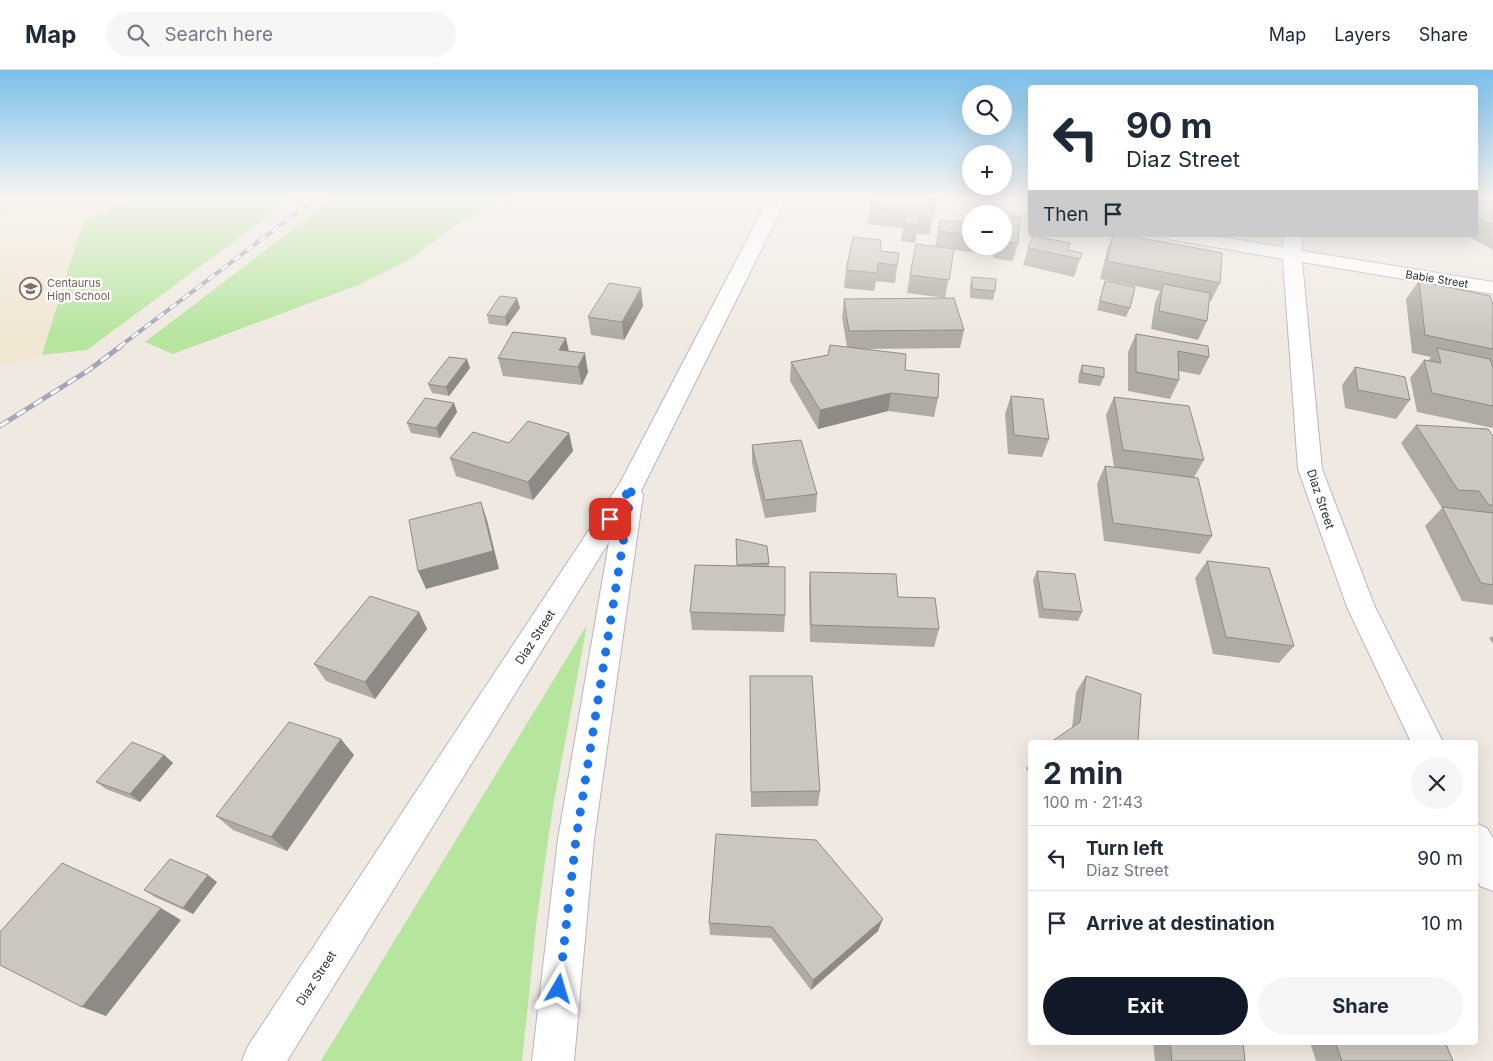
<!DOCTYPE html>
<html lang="en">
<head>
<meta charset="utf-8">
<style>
	:root { --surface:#fff; --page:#f6f6f7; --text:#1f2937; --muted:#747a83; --line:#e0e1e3; --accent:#111827 }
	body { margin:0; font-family:Inter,sans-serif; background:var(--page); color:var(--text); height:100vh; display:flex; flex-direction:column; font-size:19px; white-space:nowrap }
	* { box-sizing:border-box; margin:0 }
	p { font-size:16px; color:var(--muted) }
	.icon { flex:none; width:28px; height:28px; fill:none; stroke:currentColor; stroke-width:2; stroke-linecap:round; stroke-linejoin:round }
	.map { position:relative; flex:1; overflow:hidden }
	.panel { position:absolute; left:1028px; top:670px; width:450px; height:305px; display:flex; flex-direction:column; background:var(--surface); border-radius:5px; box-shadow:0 5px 20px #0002 }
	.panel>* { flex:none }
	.guide { position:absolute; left:1028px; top:15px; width:450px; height:152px; border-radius:5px; box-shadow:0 5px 20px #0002; background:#fff; color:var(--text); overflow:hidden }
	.buttons { position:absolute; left:962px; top:15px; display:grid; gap:10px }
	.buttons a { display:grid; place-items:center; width:50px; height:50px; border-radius:50%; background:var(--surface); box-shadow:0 5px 20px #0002; font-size:25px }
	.pin { position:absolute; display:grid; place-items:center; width:42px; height:42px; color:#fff; margin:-21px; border-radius:10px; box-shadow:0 2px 8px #0006 }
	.me { position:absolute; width:55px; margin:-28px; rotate:7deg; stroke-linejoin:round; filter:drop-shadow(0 0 4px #0008) }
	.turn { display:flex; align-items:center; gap:18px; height:105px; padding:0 15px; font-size:22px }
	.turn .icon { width:65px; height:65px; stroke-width:2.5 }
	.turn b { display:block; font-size:35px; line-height:42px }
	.then { display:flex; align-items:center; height:48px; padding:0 15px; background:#0003; gap:10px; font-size:19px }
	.round { display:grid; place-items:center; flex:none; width:52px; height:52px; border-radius:26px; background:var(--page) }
	.overview { display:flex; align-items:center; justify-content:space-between; height:85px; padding:0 15px }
	h1 { font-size:30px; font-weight:700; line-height:38px }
	.cta { display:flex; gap:10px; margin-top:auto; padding:10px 15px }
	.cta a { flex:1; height:58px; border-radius:30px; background:var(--accent); color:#fff; font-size:20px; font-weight:700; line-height:58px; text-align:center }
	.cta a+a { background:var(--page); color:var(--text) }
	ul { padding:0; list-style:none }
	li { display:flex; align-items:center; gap:15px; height:65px; padding:0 15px; border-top:1px solid var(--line) }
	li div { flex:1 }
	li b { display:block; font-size:19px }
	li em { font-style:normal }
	header { display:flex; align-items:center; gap:30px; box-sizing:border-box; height:70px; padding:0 25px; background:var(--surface); border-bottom:1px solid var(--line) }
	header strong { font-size:24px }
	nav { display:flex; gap:28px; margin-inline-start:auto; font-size:18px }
	.search { width:350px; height:45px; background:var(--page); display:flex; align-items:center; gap:12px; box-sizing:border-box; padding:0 18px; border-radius:28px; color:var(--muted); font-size:19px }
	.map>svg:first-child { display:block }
	.education { fill:#f0e6d1 }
	.green { fill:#b6e59e }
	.pitch { fill:#c9ec9a }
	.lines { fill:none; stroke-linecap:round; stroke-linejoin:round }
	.minor-casing { stroke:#b4b7c1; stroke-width:2 }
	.minor { fill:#fff; fill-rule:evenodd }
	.rail-far1-casing { stroke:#a3a6b8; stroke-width:4 }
	.rail-casing { stroke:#a3a6b8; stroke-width:5 }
	.rail-far1 { stroke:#fff; stroke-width:2.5; stroke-dasharray:8; stroke-linecap:butt }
	.rail { stroke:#fff; stroke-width:3; stroke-dasharray:10; stroke-linecap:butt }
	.wall { fill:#afaba4 }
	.shaded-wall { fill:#8e8b86 }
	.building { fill:#cbc7bf; stroke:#8e8b86 }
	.route { stroke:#1a73e8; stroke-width:9; stroke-dasharray:0 16.2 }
	.labels { text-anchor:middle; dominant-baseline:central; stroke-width:4.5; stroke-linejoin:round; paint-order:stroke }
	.far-street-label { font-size:11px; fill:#2e2e2e; stroke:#fff }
	.far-education-label { font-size:11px; fill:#785e54; stroke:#fff; text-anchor:start }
	.street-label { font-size:12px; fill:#2e2e2e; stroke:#fff }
</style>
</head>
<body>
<header>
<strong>Map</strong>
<div class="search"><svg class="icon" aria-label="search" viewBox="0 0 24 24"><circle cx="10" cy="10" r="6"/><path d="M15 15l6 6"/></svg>Search here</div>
<nav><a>Map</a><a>Layers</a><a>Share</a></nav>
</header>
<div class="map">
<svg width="1493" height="991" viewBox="0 0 1493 991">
	<rect width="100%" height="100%" fill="#efe9e1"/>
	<!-- education -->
	<polygon class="education" points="0,126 134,126 83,152 42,285 0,295"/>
	<!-- green -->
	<g class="green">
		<polygon points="134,126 291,126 279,138 87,280 42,285 83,152"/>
		<polygon points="332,126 520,126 505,130 459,153 407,191 358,215 173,284 145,272 321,138"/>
		<polygon points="587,555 553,736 537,847 522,991 321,991"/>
	</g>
	<!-- pitch -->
	<polygon class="pitch" points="0,126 39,126 36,139 0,145"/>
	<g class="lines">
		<defs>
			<g id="minor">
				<polygon points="770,126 788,126 641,421 643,425 594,769 574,991 532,991 558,769 609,472 287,991 242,991 248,976 620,413"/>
				<polygon points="939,126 977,126 1030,135 1030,145 947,131 941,130"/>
				<polygon points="1165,165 1207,165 1283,177 1284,165 1302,165 1302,181 1493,212 1493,224 1302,192 1322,399 1375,537 1443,672 1411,672 1347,537 1298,399 1283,189 1174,170 1168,169"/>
				<polygon points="1475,753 1487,758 1493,768 1493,821 1480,816 1475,806"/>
			</g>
		</defs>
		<!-- minor casing -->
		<use href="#minor" class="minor-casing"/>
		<!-- minor -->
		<use href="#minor" class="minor"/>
		<defs>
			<polyline id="rail-far1" points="119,277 319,126"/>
			<polyline id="rail" points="0,356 89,300 121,276"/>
		</defs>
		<!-- rail-far1 casing -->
		<use href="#rail-far1" class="rail-far1-casing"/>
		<!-- rail casing -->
		<use href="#rail" class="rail-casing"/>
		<!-- rail-far1 -->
		<use href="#rail-far1" class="rail-far1"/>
		<!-- rail -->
		<use href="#rail" class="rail"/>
	</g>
	<!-- wall -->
	<g class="wall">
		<polygon points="873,126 933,148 929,165 917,164 915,173 901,171 903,158 868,154 870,137"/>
		<polygon points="1475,126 1493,126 1493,180 1466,165 1475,165 1475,134 1488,131 1476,129"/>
		<polygon points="1004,145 1018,173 1013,191 993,188 994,176 1004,176"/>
		<polygon points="940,150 971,153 971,176 988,176 986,184 954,180 945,228 907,223 910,205 935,177"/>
		<polygon points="1113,165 1220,213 1211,231 1209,231 1207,251 1198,270 1151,259 1155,232 1160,221 1100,209 1107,180"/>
		<polygon points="881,170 880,181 899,183 895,213 876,211 874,221 844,218 846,200"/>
		<polygon points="1028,178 1068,180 1082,183 1074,207 1023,195"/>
		<polygon points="972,207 995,221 993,230 970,228 970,216"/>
		<polygon points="1105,211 1130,238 1126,247 1097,240"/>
		<polygon points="1419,211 1493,235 1493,358 1417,342 1410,308 1424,290 1428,291 1431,287 1412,283 1406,229"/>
		<polygon points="517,228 520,238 507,256 489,254 487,245"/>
		<polygon points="844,229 964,260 960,278 862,279 905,300 938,328 934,347 888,341 818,359 790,311 791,292 828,285 847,277 842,247"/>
		<polygon points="643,236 624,270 591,265 588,247"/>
		<polygon points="1136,264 1209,287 1200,305 1179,301 1179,310 1170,329 1128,321 1128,282"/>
		<polygon points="569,281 588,302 582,315 503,306 498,288"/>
		<polygon points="1082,295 1104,307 1100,316 1078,313 1079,304"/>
		<polygon points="1355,297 1410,330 1396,349 1345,338 1342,315"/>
		<polygon points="470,298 449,326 432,323 428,314"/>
		<polygon points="1011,326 1049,369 1042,387 1008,384 1005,344"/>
		<polygon points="1114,327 1204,390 1194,407 1212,466 1200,484 1104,471 1097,414 1105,396 1114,397 1106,345"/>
		<polygon points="454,333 457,342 440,368 411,363 407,353"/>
		<polygon points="1416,355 1493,366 1493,535 1462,531 1425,456 1442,438 1401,373"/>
		<polygon points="569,363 573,381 533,430 456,406 450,388 509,373"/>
		<polygon points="752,375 817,424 816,442 765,448 752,393"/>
		<polygon points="736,469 769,493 769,497 785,545 784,562 692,560 690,542 737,496"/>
		<polygon points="1207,491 1294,576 1279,593 1213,584 1195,508"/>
		<polygon points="1037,501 1082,542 1078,551 1039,548 1033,510"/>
		<polygon points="810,502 898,527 939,559 934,577 810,572 809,519"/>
		<polygon points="419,542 427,559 375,629 326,611 314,594"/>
		<polygon points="1493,566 1493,574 1489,568"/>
		<polygon points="1086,606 1138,672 1072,658 1076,622"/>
		<polygon points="750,623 820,721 818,736 751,737"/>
		<polygon points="164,685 173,693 140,732 106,719 96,712"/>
		<polygon points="354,685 287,781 233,760 216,746"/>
		<polygon points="1030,692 1030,703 1026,699"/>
		<polygon points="217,812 193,844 155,827 144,820"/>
		<polygon points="709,853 878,861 811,920 771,868 710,865"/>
		<polygon points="1153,972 1243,972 1245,991 1155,991"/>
		<polygon points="1310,972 1445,972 1453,991 1316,991"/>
	</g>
	<!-- shaded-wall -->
	<g class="shaded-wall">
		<polygon points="641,218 643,236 624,270 622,252"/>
		<polygon points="517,228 520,238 507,256 505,247"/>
		<polygon points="566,268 570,286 559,280"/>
		<polygon points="585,283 588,302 582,315 578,297"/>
		<polygon points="467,289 470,298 449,326 446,317"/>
		<polygon points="891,323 888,341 818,359 820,340"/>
		<polygon points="454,333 457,342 440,368 436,358"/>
		<polygon points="569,363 573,381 533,430 528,412"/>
		<polygon points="481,432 487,450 499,499 426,519 418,501"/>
		<polygon points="419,542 427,559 375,629 365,612"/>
		<polygon points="341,669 354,685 287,781 271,767"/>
		<polygon points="164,685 173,693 140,732 130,724"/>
		<polygon points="208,805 217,812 193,844 183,838"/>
		<polygon points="161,838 181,850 106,946 82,937"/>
		<polygon points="883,849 878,861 811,920 813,910"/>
	</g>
	<!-- building -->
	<g class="building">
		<polygon points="873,126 921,126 936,127 933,148 920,147 918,155 904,153 906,141 870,137"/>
		<polygon points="1491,130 1493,131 1493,155 1475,146 1475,134"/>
		<polygon points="1004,145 1020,147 1018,173 1004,172"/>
		<polygon points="940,150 971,153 971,165 939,161"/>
		<polygon points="1113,165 1125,165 1222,183 1220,213 1107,191"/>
		<polygon points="1033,166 1070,173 1067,180 1082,183 1080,189 1028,178"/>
		<polygon points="853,167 881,170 880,181 899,183 897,195 878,193 877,203 846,200"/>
		<polygon points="916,174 954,179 949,210 910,205"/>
		<polygon points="972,207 996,209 995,221 972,219"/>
		<polygon points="1105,211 1135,217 1130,238 1100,231"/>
		<polygon points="1419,211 1490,226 1493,235 1493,279 1425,265"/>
		<polygon points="609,213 641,218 622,252 588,247"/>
		<polygon points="1163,214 1210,223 1207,251 1159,241"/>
		<polygon points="500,226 517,228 505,247 487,245"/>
		<polygon points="954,228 964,260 849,261 844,229"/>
		<polygon points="513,262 566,268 559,280 585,283 578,297 498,288"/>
		<polygon points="1136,264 1208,276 1209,287 1178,281 1179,310 1136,302"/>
		<polygon points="830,275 906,284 905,300 939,304 938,328 891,323 820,340 791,292 828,285"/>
		<polygon points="1437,278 1490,289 1493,298 1493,336 1432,323 1424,290 1441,293"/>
		<polygon points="449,287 467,289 446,317 428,314"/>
		<polygon points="1082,295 1104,298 1104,307 1082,303"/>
		<polygon points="1355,297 1405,307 1410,330 1358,320"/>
		<polygon points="1011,326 1043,329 1049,369 1014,365"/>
		<polygon points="1114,327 1189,336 1204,390 1123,380"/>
		<polygon points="425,328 454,333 436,358 407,353"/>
		<polygon points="528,351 569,363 528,412 450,388 473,362 509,373"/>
		<polygon points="1416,355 1488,359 1493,366 1493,435 1489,435 1479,421 1458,420"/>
		<polygon points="801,370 817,424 765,430 752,375"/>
		<polygon points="1105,396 1198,408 1212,466 1113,453"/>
		<polygon points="481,432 493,481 418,501 409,450"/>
		<polygon points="1442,437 1493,443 1493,515 1481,513"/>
		<polygon points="736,469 767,476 769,493 737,495"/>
		<polygon points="1207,491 1269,498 1294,576 1226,567"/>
		<polygon points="695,495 785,497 785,545 690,542"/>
		<polygon points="1037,501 1075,504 1082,542 1043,539"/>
		<polygon points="810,502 896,504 898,527 935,528 939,559 811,555"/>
		<polygon points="370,526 419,542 365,612 314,594"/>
		<polygon points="750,606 812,606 820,721 751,722"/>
		<polygon points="1086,606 1141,624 1138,672 1051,672 1080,652"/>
		<polygon points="289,652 341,669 271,767 216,746"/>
		<polygon points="132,672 164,685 130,724 96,712"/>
		<polygon points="716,764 816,770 883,849 813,910 772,857 709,853"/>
		<polygon points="170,789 208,805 183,838 144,820"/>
		<polygon points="62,793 161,838 82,937 0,895 0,862"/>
		<polygon points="1170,972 1243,972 1245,991 1172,991"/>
		<polygon points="1335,972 1445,972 1453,991 1342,991"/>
	</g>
	<!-- sky -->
	<linearGradient id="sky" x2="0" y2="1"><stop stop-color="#7abfeb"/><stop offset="0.48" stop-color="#f8f5f2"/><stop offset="1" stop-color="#f8f5f2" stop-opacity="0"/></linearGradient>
	<rect width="1493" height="265" fill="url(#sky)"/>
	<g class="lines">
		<!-- route -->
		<polyline class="route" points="559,919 576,769 632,416 610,449"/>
	</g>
	<!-- icons -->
	<defs>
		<symbol id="school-ring" viewBox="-11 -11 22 22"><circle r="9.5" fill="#fff" stroke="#8d6e63" stroke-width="1.5"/><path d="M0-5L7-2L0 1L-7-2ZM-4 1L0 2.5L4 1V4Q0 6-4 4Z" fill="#8d6e63"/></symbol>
	</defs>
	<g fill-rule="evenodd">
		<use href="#school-ring" x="18" y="206" width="25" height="25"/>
	</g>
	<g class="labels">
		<!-- far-street labels -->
		<g class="far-street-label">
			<text transform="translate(1437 209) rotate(9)">Babie Street</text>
		</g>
		<!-- far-education labels -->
		<g class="far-education-label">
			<text x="47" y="213">Centaurus<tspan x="47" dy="13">High School</tspan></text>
		</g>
		<!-- street labels -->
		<g class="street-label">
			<text transform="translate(1321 429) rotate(71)">Diaz Street</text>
			<text transform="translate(535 567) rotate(-57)">Diaz Street</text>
			<text transform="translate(316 908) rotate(-57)">Diaz Street</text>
		</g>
	</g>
</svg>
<div class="buttons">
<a><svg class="icon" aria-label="search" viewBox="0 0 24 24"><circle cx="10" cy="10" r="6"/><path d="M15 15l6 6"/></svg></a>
<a>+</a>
<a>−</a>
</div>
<div class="pin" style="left:610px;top:449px;background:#d93025"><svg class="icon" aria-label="arrive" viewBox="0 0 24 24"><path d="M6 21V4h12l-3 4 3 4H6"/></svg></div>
<svg class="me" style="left:559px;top:919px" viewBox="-20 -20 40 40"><path d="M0-17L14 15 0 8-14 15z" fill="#1a73e8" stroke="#fff" stroke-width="4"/></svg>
<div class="guide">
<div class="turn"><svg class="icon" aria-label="left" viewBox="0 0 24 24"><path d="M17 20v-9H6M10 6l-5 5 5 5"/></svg><div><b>90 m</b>Diaz Street</div></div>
<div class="then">Then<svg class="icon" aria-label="arrive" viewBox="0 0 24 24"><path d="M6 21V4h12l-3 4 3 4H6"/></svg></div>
</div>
<section class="panel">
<div class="overview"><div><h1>2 min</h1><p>100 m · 21:43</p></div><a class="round"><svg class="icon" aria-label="close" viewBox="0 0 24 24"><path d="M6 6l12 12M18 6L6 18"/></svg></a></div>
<ul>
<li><svg class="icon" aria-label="left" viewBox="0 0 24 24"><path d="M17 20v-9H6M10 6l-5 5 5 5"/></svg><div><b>Turn left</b><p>Diaz Street</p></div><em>90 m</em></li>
<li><svg class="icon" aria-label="arrive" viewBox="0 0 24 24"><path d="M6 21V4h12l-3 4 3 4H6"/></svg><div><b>Arrive at destination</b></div><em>10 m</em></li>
</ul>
<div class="cta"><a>Exit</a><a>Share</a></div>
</section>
</div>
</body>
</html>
